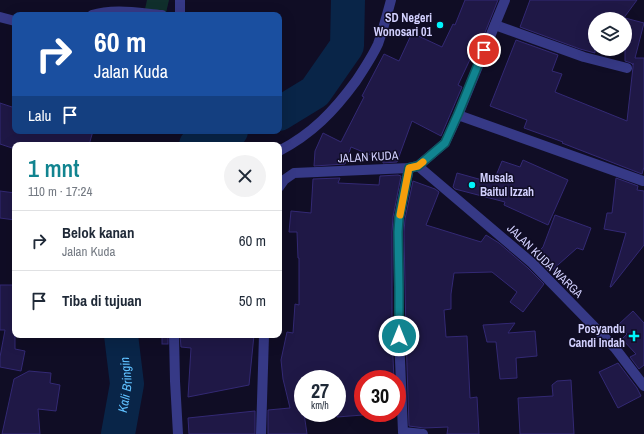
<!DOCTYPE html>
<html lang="id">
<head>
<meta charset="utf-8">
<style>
	:root { --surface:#fff; --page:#f2f2f3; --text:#1f2937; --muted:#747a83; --line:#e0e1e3; --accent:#118490 }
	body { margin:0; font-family:"Archivo Narrow",sans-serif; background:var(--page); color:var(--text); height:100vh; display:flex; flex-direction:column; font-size:15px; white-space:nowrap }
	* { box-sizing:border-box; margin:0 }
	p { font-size:13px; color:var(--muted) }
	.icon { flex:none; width:22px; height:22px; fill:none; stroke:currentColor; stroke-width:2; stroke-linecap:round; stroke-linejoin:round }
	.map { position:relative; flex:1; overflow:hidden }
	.drawer { position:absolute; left:12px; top:142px; width:270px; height:196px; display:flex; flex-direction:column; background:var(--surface); border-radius:8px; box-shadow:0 4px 16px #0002 }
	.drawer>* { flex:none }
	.top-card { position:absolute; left:12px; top:12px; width:270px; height:122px; border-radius:8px; box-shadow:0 4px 16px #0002; background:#1a4fa0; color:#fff; overflow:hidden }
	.tools { position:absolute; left:588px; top:12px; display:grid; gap:8px }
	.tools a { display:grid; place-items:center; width:44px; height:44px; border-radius:50%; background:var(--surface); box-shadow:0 4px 16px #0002; font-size:20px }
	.speed { position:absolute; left:294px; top:370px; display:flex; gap:8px; font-size:20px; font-weight:700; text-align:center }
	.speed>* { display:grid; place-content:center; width:52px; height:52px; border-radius:50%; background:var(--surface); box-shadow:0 4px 16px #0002; line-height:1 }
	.speed small { font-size:10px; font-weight:400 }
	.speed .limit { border:6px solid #d22; background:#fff; color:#111 }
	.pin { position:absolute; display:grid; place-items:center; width:34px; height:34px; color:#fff; margin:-17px; border:2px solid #fff; border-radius:50%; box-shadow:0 1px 4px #0007 }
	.me { position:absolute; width:44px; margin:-22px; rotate:0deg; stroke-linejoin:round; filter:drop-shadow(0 0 3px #0008) }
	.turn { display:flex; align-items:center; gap:14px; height:84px; padding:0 16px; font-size:18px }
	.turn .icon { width:52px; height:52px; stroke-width:2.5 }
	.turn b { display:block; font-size:28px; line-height:34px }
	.then { display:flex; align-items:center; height:38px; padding:0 16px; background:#0003; gap:8px; font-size:15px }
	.round { display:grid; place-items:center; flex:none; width:42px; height:42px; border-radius:21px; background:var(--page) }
	.head { display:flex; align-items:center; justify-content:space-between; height:68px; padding:0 16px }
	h1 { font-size:24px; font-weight:600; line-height:30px; color:var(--accent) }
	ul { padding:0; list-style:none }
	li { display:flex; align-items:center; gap:12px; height:60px; padding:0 16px; border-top:1px solid var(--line) }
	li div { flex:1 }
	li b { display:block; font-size:15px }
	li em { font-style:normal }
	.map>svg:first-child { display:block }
	.green { fill:#102f2c }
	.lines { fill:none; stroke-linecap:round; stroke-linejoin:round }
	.river { stroke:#092548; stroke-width:34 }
	.building { fill:#1f1846; stroke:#332974 }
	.street { stroke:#363986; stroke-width:10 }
	.route-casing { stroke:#0b565e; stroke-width:10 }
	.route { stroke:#118490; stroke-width:7 }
	.slow { stroke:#f59e0b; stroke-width:7 }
	.poi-dot { fill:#00f4fc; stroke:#100d25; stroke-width:1.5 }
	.labels { text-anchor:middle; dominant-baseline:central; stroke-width:3; stroke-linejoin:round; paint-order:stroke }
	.poi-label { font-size:12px; font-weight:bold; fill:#d3d1ff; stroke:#100d25; text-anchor:end }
	.street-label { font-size:12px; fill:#d3d1ff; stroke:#100d25 }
	.water-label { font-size:13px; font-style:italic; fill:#5fc0ff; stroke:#100d25 }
</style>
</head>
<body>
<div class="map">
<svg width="644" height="434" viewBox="0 0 644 434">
	<rect width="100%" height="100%" fill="#100d25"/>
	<!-- green -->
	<polygon class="green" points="147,0 169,0 166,13 145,9"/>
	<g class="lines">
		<!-- river -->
		<g class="river">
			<polyline points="279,114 315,92 347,46 348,0"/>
			<polyline points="196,145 216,136 231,131"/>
			<path id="s1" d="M118,434L127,384L121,335"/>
		</g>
	</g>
	<!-- building -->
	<g class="building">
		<polygon points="465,0 498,0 484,35 482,34 458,85 462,87 441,136 412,121 397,162 383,163 383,160 351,147 345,164 314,166 315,151 323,133 341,142 364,97 362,96 384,54 399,61 412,33 442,47 453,24 455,25"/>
		<polygon points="530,0 637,0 623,19 595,19 595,53 580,49 520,27"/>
		<polygon points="625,18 644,23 635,58 644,58 644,167 642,174 562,143 563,142 524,128 527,120 490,106 516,40 558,55 552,71 562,74 555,92 627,121 633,67 633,63 633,65 631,63 625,61"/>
		<polygon points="0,103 15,108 15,131 93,131 89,145 15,145 15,149 0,144"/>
		<polygon points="523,160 568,180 548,225 504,205 505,202 455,189 453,187 457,173 493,183 502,161 520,167"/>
		<polygon points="398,175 401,176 393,217 392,232 392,336 394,379 363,379 363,415 337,417 337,379 303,379 303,413 304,413 307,434 268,434 268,410 290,408 283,379 281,360 287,332 293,333 295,304 299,305 299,258 298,258 297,232 289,232 291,211 311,213 313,179 340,178 338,183 379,185 380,176"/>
		<polygon points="616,178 638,186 637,190 644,191 644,245 611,287 610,287 626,233 604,229 607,213 612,213"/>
		<polygon points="413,181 435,189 439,192 426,225 481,242 486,235 499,243 528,268 544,284 523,312 510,302 517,292 492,272 454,273 451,294 451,309 444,310 446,337 467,336 470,398 477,397 479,434 447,434 448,427 424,428 409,426 406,336 404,232 405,219"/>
		<polygon points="0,191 15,193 15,220 0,218"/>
		<polygon points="555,215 591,228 583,250 577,248 550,272 534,256 543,247"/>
		<polygon points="0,285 15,285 15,349 25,351 21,371 0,367 0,357 5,330 0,330"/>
		<polygon points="633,311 644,323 644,365 639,369 630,357 636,354 622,339 627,334 618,325"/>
		<polygon points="515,323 508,333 535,331 537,356 516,358 517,378 500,379 496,342 487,342 483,325"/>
		<rect x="162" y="335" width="6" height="9"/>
		<polygon points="180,335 254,335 249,385 188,397 191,348 181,347"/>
		<polygon points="618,363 637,388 641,396 618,408 599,372"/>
		<polygon points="29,371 51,373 50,383 60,385 56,411 38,409 40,434 2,434 14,379"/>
		<polygon points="571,380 574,434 520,434 518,398 553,396 552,385 557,381"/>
		<polygon points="255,411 255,434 189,434 188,418"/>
	</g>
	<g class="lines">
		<!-- street -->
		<g class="street">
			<path d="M92,15C114,8 139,13 162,15"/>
			<polyline points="180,15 180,0"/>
			<polyline points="0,17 15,21"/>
			<polyline points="495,25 584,57 627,68"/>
			<polyline points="458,115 643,181"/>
			<path d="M279,151C312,134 334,111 356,81C364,69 372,57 378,44C383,30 387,15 391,0"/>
			<polyline points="418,166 532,263 615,348 644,386"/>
			<polyline points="409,168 399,218 398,232 399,288 399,336 403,432 423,434"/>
			<polyline points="279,187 284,180 294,173 409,168 418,166 445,143 458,115 505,0"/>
			<polyline points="174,335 175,381 178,434"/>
			<polyline points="261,434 264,335"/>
		</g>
	</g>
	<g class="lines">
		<defs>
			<polyline id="route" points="399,336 399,288 398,232 399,218 409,168 418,166 445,143 458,114 484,50"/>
		</defs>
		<!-- route casing -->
		<use href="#route" class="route-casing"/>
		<!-- route -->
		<use href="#route" class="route"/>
		<!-- slow -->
		<polyline class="slow" points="400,215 409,168 418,166 423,162"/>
	</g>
	<!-- markers -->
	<g class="poi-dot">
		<circle cx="440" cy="25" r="4"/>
		<circle cx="472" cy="185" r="4"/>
		<path d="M632 330h4v4h4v4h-4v4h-4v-4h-4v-4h4z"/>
	</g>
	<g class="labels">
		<!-- poi labels -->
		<g class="poi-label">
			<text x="432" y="18">SD Negeri<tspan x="432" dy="14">Wonosari 01</tspan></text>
			<text x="480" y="178" text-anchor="start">Musala<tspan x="480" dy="14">Baitul Izzah</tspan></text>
			<text x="625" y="329">Posyandu<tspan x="625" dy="14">Candi Indah</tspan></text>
		</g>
		<!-- street labels -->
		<g class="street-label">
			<text transform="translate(368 157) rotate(-3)">JALAN KUDA</text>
			<text transform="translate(545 261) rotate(44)">JALAN KUDA WARGA</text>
		</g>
		<!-- water labels -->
		<g class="water-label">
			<text stroke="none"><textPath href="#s1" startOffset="50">Kali Bringin</textPath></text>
		</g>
	</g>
</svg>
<div class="tools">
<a><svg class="icon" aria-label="layers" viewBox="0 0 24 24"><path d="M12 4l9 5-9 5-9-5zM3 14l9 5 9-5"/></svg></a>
</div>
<div class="speed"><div>27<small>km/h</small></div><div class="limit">30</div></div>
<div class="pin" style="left:484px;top:50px;background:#d93025"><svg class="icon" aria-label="arrive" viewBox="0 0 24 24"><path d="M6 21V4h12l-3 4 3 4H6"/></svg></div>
<svg class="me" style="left:399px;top:336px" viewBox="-20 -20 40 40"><circle r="17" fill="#118490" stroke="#fff" stroke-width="3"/><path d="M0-11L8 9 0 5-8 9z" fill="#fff"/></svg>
<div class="top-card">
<div class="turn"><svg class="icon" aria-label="right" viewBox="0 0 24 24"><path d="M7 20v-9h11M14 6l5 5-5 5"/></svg><div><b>60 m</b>Jalan Kuda</div></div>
<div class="then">Lalu<svg class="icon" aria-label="arrive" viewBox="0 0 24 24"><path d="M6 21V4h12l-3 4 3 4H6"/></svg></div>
</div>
<section class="drawer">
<div class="head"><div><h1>1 mnt</h1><p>110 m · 17:24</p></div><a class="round"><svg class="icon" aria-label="close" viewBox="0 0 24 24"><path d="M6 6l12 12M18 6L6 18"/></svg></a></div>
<ul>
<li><svg class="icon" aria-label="right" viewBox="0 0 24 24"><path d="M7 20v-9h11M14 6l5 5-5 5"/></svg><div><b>Belok kanan</b><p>Jalan Kuda</p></div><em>60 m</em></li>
<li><svg class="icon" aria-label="arrive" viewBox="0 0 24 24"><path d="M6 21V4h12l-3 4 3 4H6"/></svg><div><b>Tiba di tujuan</b></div><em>50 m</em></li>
</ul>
</section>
</div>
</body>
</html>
